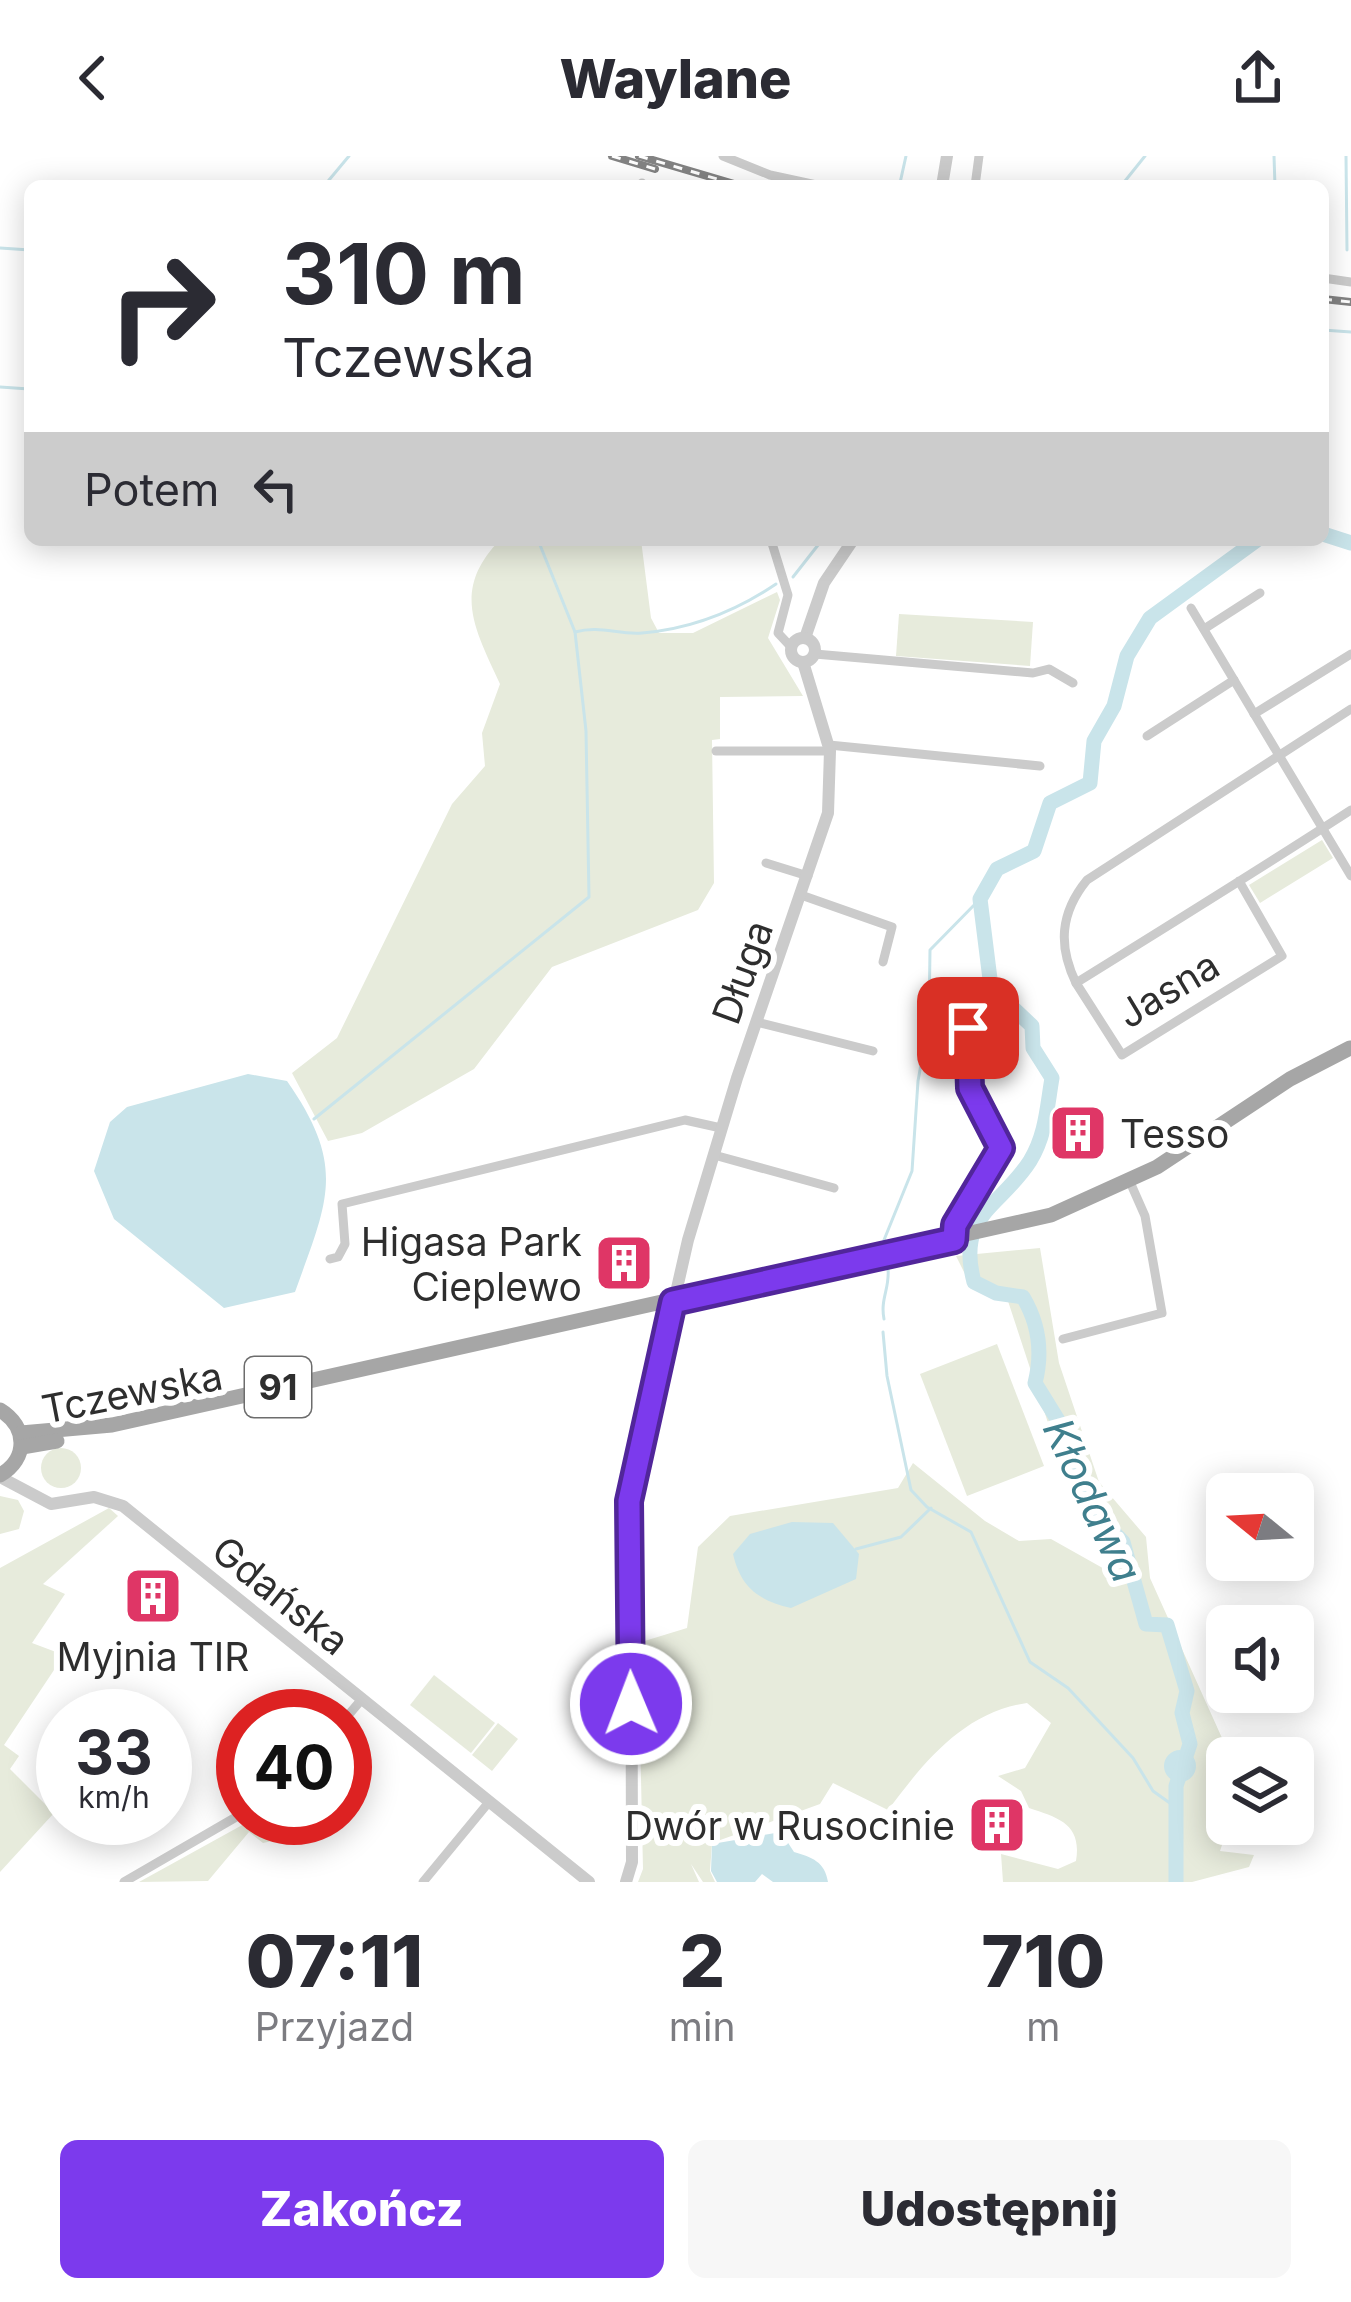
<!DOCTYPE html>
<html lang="pl">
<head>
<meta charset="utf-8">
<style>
	:root { --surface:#fff; --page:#f7f7f7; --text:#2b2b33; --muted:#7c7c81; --accent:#7c3aed }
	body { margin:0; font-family:Inter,sans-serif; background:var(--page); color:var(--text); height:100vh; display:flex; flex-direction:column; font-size:45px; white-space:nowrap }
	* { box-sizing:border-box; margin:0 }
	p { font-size:39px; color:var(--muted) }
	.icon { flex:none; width:66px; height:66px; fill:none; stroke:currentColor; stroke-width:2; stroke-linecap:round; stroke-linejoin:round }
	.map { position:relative; height:1726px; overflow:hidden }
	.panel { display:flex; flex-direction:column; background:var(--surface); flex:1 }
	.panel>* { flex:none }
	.banner { position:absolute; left:24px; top:24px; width:1305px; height:366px; border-radius:18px; box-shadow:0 6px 30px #0003; background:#fff; color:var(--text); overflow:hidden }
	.needle { width:78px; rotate:288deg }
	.fabs { position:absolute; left:1206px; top:1317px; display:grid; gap:24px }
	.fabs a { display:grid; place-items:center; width:108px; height:108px; border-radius:18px; background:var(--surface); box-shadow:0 6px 30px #0003; font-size:60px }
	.speed { position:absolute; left:36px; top:1533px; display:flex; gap:24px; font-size:60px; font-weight:700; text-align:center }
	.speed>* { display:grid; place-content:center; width:156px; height:156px; border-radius:50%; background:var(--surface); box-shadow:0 6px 30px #0003; line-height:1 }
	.speed small { font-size:30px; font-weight:400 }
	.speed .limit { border:18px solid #d22; background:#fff; color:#111 }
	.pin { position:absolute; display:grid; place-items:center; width:102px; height:102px; color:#fff; margin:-51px; border-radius:24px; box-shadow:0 6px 18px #0006 }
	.me { position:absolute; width:132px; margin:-66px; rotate:359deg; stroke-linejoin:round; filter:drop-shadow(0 0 9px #0008) }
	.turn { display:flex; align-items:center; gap:42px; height:252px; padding:0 60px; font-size:54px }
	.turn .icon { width:156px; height:156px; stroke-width:2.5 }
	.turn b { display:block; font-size:84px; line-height:102px }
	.then { display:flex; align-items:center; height:114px; padding:0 60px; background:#0003; gap:24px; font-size:45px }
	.eta { display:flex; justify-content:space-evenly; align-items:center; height:204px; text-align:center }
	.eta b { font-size:72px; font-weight:800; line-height:84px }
	.button { display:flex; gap:24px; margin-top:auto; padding:24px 60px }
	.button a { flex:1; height:138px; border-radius:18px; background:var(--accent); color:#fff; font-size:48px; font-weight:800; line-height:138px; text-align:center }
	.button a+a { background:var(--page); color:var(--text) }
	header { display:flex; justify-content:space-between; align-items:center; height:156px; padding:0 60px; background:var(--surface); font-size:54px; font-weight:800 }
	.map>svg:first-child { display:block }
	.green { fill:#e7ebdc }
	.water { fill:#c9e4ea }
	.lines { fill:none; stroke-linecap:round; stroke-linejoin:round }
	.stream { stroke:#c9e4ea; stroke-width:3 }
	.river { stroke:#c9e4ea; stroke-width:15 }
	.minor { stroke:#cbcbcb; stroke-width:9 }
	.tertiary { stroke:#cbcbcb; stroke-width:12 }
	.primary { stroke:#a6a6a6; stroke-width:15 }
	.rail-casing { stroke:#838383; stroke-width:8 }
	.rail { stroke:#fff; stroke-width:3; stroke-dasharray:9; stroke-linecap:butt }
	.route-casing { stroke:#51269a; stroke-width:30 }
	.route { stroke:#7c3aed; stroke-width:21 }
	.labels { text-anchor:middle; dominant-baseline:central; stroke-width:12; stroke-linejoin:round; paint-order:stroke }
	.shield { fill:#fff; stroke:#6d6d6d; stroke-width:3 }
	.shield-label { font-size:36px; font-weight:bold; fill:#2e2e2e }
	.street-label { font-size:39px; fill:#2e2e2e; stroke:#fff }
	.poi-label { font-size:39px; fill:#2e2e2e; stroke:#fff; text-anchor:end }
	.water-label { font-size:42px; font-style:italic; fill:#3f7f8d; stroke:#fff }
</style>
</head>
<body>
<header><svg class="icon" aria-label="back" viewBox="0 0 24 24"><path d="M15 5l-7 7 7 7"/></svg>Waylane<svg class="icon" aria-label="share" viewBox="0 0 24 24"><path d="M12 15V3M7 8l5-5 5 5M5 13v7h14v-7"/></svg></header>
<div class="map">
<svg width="1351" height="1726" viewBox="0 0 1351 1726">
	<rect width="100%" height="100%" fill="#fff"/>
	<!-- green -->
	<g class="green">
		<path d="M500,384H641L651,462L659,477H693L777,436L780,444L768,482L803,540L720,541V583L712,584L714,727L698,754L552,811L474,913L362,977L328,985L292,917L337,882L452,648L485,610L482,577L500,528C475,473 451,434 500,384Z"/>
		<polygon points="899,458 1033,466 1030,510 896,500"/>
		<polygon points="1322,684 1333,702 1260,747 1249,729"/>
		<path d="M1040,1092L1059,1207L1099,1326L1146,1381L1150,1422L1231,1602L1229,1668L1220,1695L1254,1699L1249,1711L1192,1726H1003L1001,1698L1058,1713L1076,1705C1082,1669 1060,1662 1029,1652L1021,1635L998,1620L1025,1612L1051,1567L1027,1547C964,1556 924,1606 888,1654L833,1627L820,1648L712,1687L710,1715L715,1726H703L691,1708L699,1726H638L643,1713L638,1487L687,1472L698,1391L730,1360L898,1332L913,1307L985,1365L1019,1385L1051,1383L1108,1415L1110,1385L1076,1352L1005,1136L973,1134L956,1100Z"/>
		<polygon points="997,1188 1044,1310 967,1340 920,1218"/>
		<circle cx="61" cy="1312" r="20"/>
		<polygon points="0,1340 18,1344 24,1355 19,1373 0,1378"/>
		<polygon points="109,1352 118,1360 43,1428 65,1438 32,1487 64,1499 4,1589 19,1600 10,1613 54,1657 0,1716 0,1412"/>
		<polygon points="434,1519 495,1567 471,1597 410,1549"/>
		<polygon points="498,1567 518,1583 492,1615 472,1599"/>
		<polygon points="255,1662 267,1662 263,1667 274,1678 272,1685 263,1687 249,1676 208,1725 139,1726"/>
	</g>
	<!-- water -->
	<g class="water">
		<path d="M248,918L287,925C347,1011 328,1044 295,1136L224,1152L114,1063L94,1015L110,966L127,951Z"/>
		<path d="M792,1366L833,1367L859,1398L856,1423L791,1452C758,1444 741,1432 733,1398L750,1378Z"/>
		<circle cx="1180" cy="1610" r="16"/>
		<path d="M781,1676L794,1696C812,1701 825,1706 828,1726H773L762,1718L755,1726H717L711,1715L712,1688Z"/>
	</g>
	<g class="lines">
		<!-- stream -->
		<g class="stream">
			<polyline points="1274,0 1275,30"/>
			<polyline points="1346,0 1347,94"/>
			<polyline points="900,27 906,0"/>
			<polyline points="324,30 349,0"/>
			<polyline points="1121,30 1145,0"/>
			<polyline points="0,92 30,94"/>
			<polyline points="1323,174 1351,176"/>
			<polyline points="0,231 29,233"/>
			<polyline points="538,384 575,476"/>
			<polyline points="793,421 822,384"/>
			<path d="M314,963L589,741L586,575L575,476C600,469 618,479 642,477C690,473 736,455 776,428"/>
			<polyline points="884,1084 912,1015 918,925 929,864 930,794 980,743"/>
			<path d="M884,1163C880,1143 890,1132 888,1113"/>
			<polyline points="883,1176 887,1220 911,1334 927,1351 971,1376 1030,1506 1068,1532 1133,1602 1153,1635 1174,1650"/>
			<polyline points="856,1393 901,1381 931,1352"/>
		</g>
		<!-- river -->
		<g class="river">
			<polyline points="1323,378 1351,387"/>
			<path d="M1176,1726V1630L1190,1588L1182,1557L1187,1535L1167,1469L1146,1468L1123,1386L1084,1346L1068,1309L1064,1274L1035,1227C1043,1196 1039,1168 1023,1141L996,1137L974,1126C956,1058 1000,1052 1030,1005C1046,979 1047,951 1052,922L1033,892L1032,870L991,831L980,743L997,713L1034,695L1050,647L1090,627L1094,585L1114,550L1127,500L1150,462L1257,384"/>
		</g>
		<!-- minor -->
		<g class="minor">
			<polyline points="723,0 770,19 821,30"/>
			<polyline points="642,27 645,30"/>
			<polyline points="975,30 979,0"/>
			<polyline points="1323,122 1351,126"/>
			<polyline points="771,384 788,439 778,477 792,492"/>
			<polyline points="1191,452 1351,720"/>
			<polyline points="1204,473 1260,437"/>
			<polyline points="815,498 1033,517 1049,513 1073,527"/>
			<polyline points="1254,558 1351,498"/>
			<polyline points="1147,580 1234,524"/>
			<polyline points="829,589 1040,610"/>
			<polyline points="716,595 830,595"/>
			<polyline points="766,707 808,720"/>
			<path d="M1239,725L1282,800L1122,899L1076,827C1168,770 1260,713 1351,654"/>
			<polyline points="801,739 892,771 883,806"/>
			<path d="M1076,827C1058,790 1060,757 1087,724L1351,553"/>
			<polyline points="756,866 873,895"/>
			<polyline points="714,999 834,1032"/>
			<polyline points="954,1084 954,1069 1001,992 969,932 968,872"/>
			<polyline points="330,1103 338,1101 345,1088 342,1048 685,964 721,972"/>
			<polyline points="1063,1183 1162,1157 1145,1060 1130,1026"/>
			<polyline points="345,1563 362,1543"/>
			<polyline points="124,1726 243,1657"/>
			<polyline points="423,1726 489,1646"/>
		</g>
		<!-- tertiary -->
		<g class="tertiary">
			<polyline points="942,30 947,0"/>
			<polyline points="805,482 824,427 853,384"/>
			<circle cx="803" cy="494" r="12"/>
			<polyline points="0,1321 51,1348 94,1341 123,1350 589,1726"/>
			<polyline points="626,1726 632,1706 631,1334 688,1084 737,922 828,657 830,595 803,506"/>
		</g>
		<!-- primary -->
		<g class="primary">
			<path d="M0,1254C28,1271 28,1303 0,1319"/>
			<polyline points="21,1277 112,1269 1051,1059 1157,1011 1290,923 1350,892"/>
			<polyline points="22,1291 57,1285"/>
		</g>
		<defs>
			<g id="rail">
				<polyline points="612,0 655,13"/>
				<polyline points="639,0 741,30"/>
				<polyline points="1323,143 1351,146"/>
			</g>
		</defs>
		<!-- rail casing -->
		<use href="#rail" class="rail-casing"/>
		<!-- rail -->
		<use href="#rail" class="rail"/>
	</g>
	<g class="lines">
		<defs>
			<polyline id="route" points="631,1548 629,1345 673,1146 954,1084 955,1069 1001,992 970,932 968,872"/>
		</defs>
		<!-- route casing -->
		<use href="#route" class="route-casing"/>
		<!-- route -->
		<use href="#route" class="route"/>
	</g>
	<!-- icons -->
	<defs>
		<symbol id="building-square" viewBox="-11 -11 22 22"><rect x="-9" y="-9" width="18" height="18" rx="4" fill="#df3666" stroke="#fff"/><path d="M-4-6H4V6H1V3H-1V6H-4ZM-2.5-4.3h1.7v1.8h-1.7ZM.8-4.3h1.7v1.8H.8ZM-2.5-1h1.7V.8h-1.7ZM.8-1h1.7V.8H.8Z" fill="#fff"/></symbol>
	</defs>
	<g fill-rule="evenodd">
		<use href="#building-square" x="1045" y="944" width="66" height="66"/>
		<use href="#building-square" x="591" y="1074" width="66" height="66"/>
		<use href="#building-square" x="120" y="1407" width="66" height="66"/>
		<use href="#building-square" x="964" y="1636" width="66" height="66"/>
	</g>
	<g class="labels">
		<!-- shield labels -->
		<rect class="shield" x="245" y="1201" width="66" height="60" rx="9"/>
		<g class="shield-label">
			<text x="278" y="1231">91</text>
		</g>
		<!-- street labels -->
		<g class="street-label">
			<text transform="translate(742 816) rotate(-70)">Długa</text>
			<text transform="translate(1168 833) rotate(-31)">Jasna</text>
			<text transform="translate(132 1236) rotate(-11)">Tczewska</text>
			<text transform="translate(281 1439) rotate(39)">Gdańska</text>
		</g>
		<!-- poi labels -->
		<g class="poi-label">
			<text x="1120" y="977" text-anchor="start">Tesso</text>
			<text x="582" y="1085">Higasa Park<tspan x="582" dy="45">Cieplewo</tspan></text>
			<text x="153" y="1500" text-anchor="middle">Myjnia TIR</text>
			<text x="955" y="1669">Dwór w Rusocinie</text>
		</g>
		<!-- water labels -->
		<g class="water-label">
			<text transform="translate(1093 1344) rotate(65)">Kłodawa</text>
		</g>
	</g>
</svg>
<div class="fabs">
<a><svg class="needle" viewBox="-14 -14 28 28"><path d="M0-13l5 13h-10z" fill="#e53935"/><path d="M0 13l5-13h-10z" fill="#7c7c81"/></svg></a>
<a><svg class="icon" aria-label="sound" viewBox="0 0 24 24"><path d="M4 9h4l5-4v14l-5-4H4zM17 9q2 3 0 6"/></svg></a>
<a><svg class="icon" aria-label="layers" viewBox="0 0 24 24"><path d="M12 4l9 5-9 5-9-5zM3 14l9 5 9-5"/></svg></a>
</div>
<div class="speed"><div>33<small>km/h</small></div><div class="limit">40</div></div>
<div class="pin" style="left:968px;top:872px;background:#d93025"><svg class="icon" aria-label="arrive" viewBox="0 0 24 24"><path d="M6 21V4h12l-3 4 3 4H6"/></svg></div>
<svg class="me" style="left:631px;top:1548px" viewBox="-20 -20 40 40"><circle r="17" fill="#7c3aed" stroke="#fff" stroke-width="3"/><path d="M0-11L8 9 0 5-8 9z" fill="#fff"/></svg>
<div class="banner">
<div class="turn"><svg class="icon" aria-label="right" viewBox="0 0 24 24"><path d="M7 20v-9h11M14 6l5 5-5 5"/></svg><div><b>310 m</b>Tczewska</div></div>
<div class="then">Potem<svg class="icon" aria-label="left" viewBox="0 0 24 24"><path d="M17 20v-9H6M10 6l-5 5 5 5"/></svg></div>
</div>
</div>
<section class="panel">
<div class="eta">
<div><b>07:11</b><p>Przyjazd</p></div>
<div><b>2</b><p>min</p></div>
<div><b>710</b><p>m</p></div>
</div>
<div class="button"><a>Zakończ</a><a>Udostępnij</a></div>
</section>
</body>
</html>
